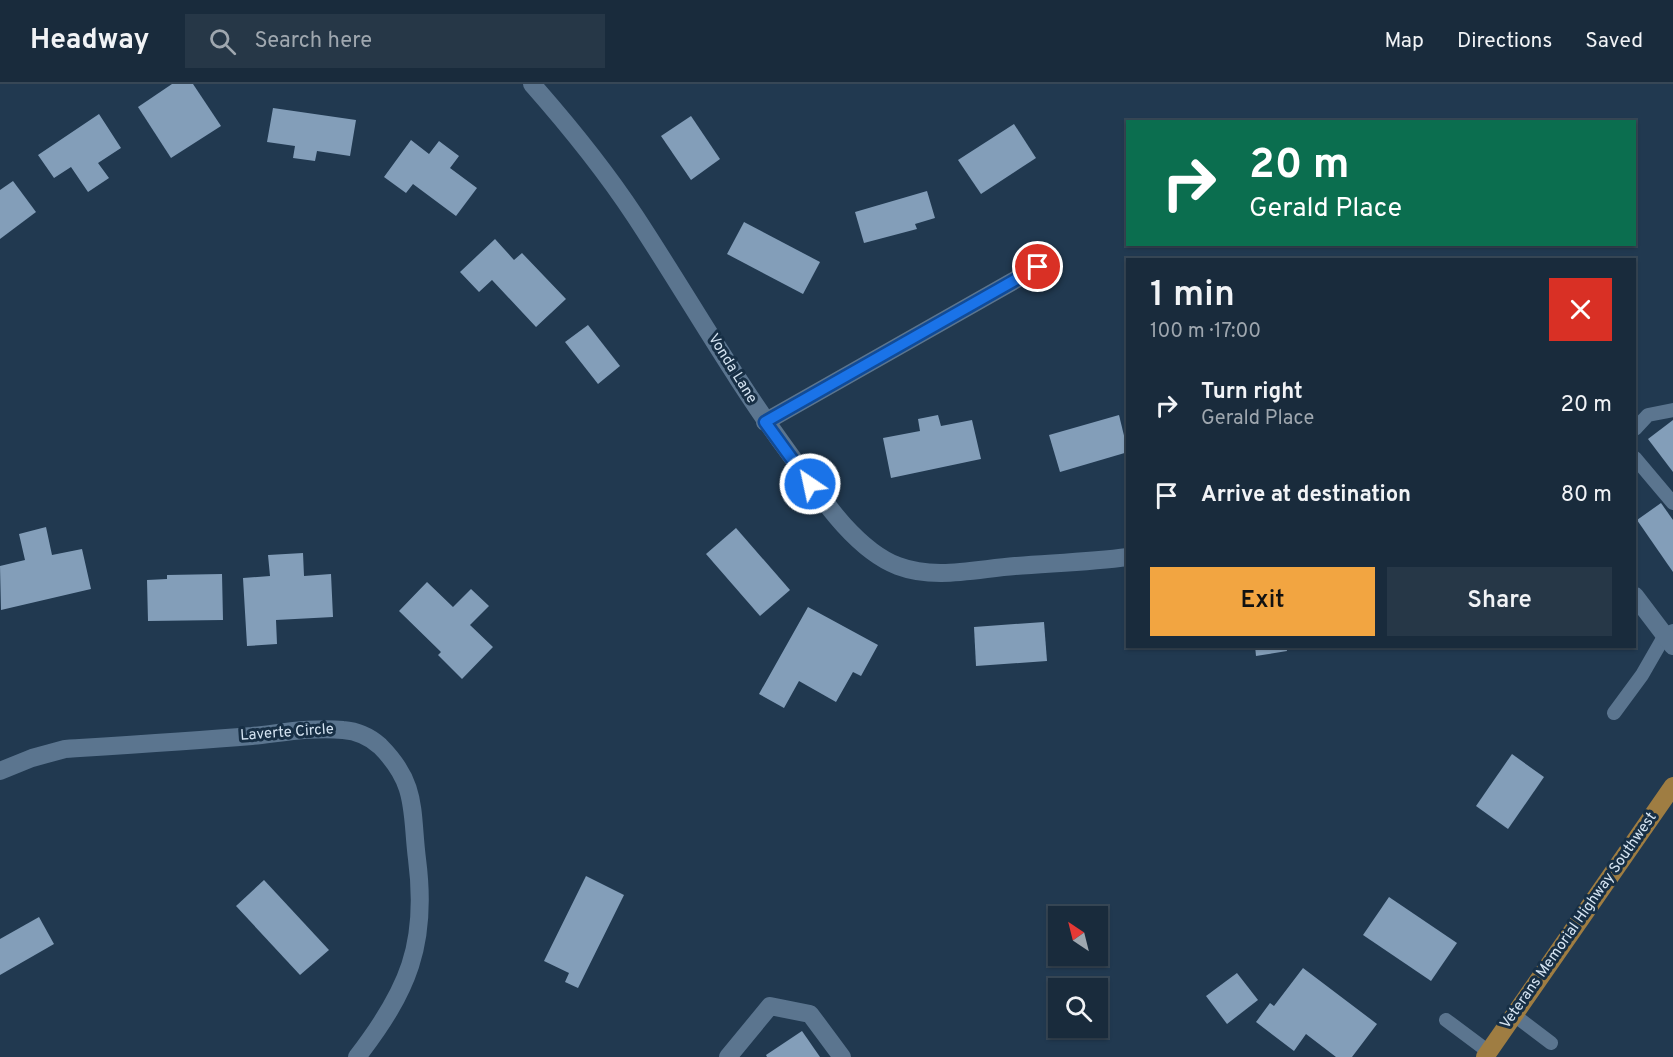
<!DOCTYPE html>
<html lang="en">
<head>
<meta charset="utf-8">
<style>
	:root { --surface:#192b3c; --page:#263747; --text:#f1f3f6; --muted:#9fa7af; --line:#374756; --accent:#f2a541 }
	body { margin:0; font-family:Overpass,sans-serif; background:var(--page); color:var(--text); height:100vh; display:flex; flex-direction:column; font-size:22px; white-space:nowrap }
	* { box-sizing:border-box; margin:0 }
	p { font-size:20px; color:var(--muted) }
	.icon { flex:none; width:33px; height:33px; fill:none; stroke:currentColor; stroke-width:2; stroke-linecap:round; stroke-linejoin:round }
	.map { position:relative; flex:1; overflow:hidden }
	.panel { position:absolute; left:1126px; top:174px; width:510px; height:390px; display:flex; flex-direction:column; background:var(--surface); border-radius:0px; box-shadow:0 2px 4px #0004,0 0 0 2px var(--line) }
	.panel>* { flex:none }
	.guide { position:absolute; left:1126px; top:36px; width:510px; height:126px; border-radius:0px; box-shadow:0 2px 4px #0004,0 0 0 2px var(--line); background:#0b6e4f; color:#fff; overflow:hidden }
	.needle { width:39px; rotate:325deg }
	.tools { position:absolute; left:1048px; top:822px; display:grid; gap:12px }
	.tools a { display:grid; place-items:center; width:60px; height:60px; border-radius:0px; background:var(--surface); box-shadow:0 2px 4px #0004,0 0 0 2px var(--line); font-size:30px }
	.pin { position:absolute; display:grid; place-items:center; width:51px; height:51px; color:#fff; margin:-26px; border:3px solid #fff; border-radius:50%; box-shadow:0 2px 6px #0007 }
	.me { position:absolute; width:66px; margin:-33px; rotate:326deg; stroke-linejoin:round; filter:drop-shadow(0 0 4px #0008) }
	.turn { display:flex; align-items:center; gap:21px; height:126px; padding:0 24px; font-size:27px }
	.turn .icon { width:78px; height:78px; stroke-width:2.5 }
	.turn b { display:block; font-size:42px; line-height:51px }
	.round { display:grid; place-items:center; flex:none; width:63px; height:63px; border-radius:0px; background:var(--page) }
	.head { display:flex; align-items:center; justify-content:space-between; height:102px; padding:0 24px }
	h1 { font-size:36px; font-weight:600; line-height:45px }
	.primary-button { display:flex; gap:12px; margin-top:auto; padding:12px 24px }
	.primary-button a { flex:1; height:69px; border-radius:0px; background:var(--accent); color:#111; font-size:24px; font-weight:600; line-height:69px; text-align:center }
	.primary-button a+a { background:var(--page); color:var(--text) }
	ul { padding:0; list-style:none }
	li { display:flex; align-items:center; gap:18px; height:90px; padding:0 24px }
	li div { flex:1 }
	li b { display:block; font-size:22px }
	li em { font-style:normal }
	header { display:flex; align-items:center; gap:36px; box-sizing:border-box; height:84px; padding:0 30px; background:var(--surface); border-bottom:2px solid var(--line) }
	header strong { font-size:28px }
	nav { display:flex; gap:33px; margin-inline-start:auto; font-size:21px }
	.search { width:420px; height:54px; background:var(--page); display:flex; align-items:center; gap:15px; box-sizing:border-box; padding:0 21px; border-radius:0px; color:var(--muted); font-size:22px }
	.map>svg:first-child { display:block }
	.building { fill:#839eb9 }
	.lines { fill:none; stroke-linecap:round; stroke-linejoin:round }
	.service { stroke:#5b758f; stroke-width:14 }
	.minor { stroke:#5b758f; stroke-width:18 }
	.primary { stroke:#9f7d42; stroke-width:18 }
	.route-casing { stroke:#114b97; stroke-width:15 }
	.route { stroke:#1a73e8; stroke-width:10 }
	.labels { text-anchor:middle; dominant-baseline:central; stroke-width:6; stroke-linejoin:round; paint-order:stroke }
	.street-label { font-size:15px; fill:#d5e4f2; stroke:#172f45 }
</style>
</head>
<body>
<header>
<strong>Headway</strong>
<div class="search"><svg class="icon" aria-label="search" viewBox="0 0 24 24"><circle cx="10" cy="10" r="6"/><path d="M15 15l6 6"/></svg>Search here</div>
<nav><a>Map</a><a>Directions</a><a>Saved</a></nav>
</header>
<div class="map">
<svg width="1673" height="973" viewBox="0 0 1673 973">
	<rect width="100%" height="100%" fill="#213950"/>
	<!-- building -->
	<g class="building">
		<polygon points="172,0 193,0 221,42 171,74 138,23"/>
		<polygon points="273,24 356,36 350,72 317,67 315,77 293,74 295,62 267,58"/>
		<polygon points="99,30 121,64 98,79 109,94 88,108 71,83 54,94 38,71"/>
		<polygon points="691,32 720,75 691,96 661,52"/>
		<polygon points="1014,40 1036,74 981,110 958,76"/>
		<polygon points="411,56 429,70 439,57 459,72 450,84 477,104 456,132 413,100 406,109 384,93"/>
		<polygon points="13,97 36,128 0,155 0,106"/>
		<polygon points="927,107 935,134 915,140 917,145 864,159 855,128"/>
		<polygon points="744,138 820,178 803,210 727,170"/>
		<polygon points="495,155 514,176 522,169 566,215 536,243 492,196 479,208 460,188"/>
		<polygon points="588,241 620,282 598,300 565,258"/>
		<polygon points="938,331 941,342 972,336 981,375 891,394 883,354 920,347 918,335"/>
		<polygon points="1119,331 1128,368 1060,388 1049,351"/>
		<polygon points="1673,336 1673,388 1648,355"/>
		<polygon points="1661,419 1673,436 1673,488 1637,436"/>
		<polygon points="46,443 52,471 82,465 91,505 1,526 0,482 25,476 19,450"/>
		<polygon points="736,444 790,506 760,532 706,470"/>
		<polygon points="303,469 304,492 331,490 333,533 276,536 277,560 247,562 243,494 270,492 268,471"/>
		<polygon points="222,490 223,536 148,537 147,496 167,495 167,491"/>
		<polygon points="427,498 453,523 471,505 489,522 470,541 493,563 462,595 438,571 441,568 399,527"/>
		<polygon points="808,523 878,561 861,592 853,588 836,618 799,597 784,624 759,610"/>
		<polygon points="1044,538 1047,577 976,582 974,543"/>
		<polygon points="1255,562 1286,562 1287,567 1256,572"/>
		<polygon points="1512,670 1544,693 1508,745 1476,722"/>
		<polygon points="586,792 624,811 578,904 565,898 569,889 544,877"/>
		<polygon points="264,796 329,866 300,891 236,822"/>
		<polygon points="1389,813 1457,859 1431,897 1363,851"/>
		<polygon points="39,833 54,860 0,891 0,855"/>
		<polygon points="1303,884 1377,940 1352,973 1336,973 1306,950 1294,967 1256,938 1270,919 1274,922"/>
		<polygon points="1237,889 1258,916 1227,940 1206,912"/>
		<polygon points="802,947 820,973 767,973 766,971"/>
	</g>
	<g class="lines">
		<!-- service -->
		<g class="service">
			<polyline points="1635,345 1648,331 1673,326"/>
			<polyline points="1635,374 1673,419"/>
			<polyline points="1614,629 1642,591 1665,551 1673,547"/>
			<polyline points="1514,931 1551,959"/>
			<polyline points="1446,936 1489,968"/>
		</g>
		<!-- minor -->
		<g class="minor">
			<path d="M532,0C569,42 604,85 635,132C687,211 733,293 789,369C816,406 853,465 898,482C935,496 976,485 1015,482C1053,479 1090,478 1128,473"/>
			<polyline points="765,338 1038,183"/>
			<polyline points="1635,512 1673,562"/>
			<path d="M0,687L32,674L65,665C127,661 190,657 252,652C281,649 313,643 343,646C356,647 370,653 380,662C418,700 411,727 417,775C428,860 408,907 357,973"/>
			<polyline points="728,973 770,922 810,930 842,973"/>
		</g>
		<!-- primary -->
		<polyline class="primary" points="1485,973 1673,702"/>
	</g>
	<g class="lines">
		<defs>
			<polyline id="route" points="810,400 765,338 1038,183"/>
		</defs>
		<!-- route casing -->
		<use href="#route" class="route-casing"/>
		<!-- route -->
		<use href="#route" class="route"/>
	</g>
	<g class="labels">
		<!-- street labels -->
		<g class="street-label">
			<text transform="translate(732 285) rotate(58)">Vonda Lane</text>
			<text transform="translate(287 649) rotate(-4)">Laverte Circle</text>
			<text transform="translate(1579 837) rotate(-55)">Veterans Memorial Highway Southwest</text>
		</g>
	</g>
</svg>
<div class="tools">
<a><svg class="needle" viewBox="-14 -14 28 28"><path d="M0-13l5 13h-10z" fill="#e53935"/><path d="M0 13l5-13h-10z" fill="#9fa7af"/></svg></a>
<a><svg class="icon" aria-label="search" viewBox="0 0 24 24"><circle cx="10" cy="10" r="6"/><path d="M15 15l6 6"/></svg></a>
</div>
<div class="pin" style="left:1038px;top:183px;background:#d93025"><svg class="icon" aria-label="arrive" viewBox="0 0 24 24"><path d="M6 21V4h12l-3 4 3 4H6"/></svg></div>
<svg class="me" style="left:810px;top:400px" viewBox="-20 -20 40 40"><circle r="17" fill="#1a73e8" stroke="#fff" stroke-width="3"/><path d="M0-11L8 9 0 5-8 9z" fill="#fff"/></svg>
<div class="guide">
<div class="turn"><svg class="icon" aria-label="right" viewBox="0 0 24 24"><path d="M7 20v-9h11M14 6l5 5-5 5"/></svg><div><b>20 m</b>Gerald Place</div></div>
</div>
<section class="panel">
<div class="head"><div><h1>1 min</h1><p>100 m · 17:00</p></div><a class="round" style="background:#d93025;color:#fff"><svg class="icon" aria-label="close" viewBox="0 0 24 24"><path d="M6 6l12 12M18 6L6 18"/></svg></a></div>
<ul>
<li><svg class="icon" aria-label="right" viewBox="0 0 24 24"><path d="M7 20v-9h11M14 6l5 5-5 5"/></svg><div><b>Turn right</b><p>Gerald Place</p></div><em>20 m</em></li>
<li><svg class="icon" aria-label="arrive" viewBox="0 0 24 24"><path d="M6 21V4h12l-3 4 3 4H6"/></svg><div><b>Arrive at destination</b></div><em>80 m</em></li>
</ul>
<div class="primary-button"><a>Exit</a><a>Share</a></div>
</section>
</div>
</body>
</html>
